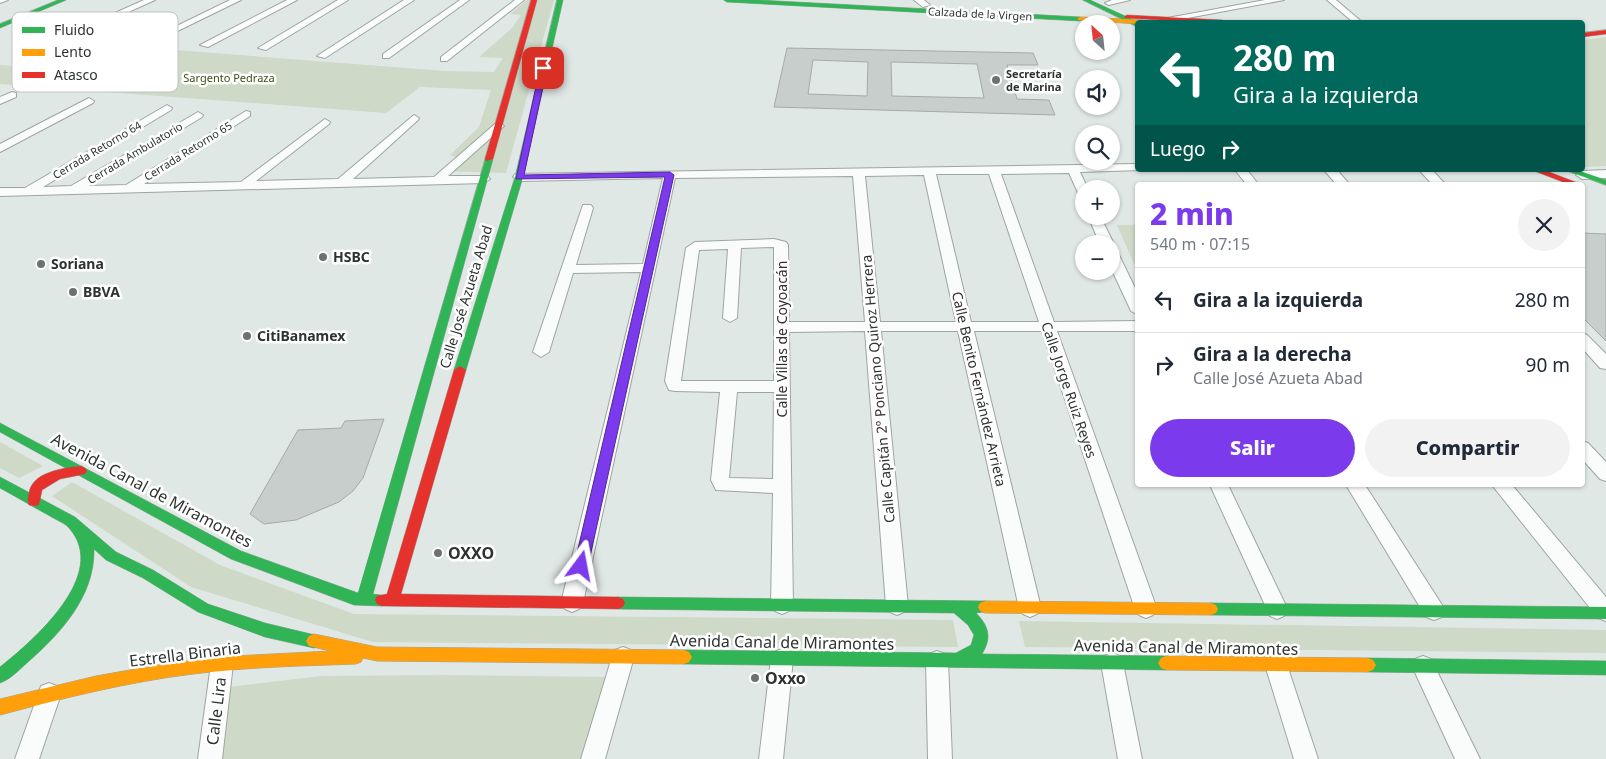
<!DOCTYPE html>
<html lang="es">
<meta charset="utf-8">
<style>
:root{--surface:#fff;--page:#f2f2f3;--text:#1f2937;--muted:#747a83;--line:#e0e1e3;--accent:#7c3aed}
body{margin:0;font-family:"Noto Sans",sans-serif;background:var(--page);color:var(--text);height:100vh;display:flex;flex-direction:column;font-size:19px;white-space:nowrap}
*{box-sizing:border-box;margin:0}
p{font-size:16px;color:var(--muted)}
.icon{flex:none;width:28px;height:28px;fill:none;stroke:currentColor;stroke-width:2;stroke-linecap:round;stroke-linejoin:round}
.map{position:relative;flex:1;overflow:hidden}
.drawer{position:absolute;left:1135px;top:182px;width:450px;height:305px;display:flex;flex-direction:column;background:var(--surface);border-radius:5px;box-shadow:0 1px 4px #0004}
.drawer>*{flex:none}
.banner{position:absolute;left:1135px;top:20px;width:450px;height:152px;border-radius:5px;box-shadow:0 1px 4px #0004;background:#00695c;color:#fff;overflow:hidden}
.needle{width:32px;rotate:333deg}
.controls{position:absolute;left:1075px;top:15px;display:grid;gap:10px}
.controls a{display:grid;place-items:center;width:45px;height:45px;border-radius:50%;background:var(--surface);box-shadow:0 1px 4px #0004;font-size:25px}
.pin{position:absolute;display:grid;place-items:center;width:42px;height:42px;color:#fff;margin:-21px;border-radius:10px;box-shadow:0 2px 8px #0006}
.me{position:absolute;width:55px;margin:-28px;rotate:13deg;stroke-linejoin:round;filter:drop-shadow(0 0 4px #0008)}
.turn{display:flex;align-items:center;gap:18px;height:105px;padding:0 15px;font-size:22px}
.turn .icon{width:65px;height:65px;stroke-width:2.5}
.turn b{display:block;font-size:35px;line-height:42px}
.then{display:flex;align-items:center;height:48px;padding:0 15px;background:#0003;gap:10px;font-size:19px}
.round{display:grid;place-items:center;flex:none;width:52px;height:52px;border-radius:26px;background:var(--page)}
.head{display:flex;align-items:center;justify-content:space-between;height:85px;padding:0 15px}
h1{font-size:30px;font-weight:800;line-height:38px;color:var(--accent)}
.primary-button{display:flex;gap:10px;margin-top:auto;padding:10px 15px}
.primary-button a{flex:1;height:58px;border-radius:30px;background:var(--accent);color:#fff;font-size:20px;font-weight:800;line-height:58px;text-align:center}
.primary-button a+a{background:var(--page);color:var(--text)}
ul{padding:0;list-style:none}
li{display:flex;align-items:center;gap:15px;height:65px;padding:0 15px;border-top:1px solid var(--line)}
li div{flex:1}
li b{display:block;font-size:19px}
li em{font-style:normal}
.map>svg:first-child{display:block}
</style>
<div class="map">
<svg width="1606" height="759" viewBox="0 0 1606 759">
<rect width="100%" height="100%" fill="#e0e8e5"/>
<g fill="#ced9c7">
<path d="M527,0H554L506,173L440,171L456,157L450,155L479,127L491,90L420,87L386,113L0,84V65L48,68L98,44L445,71L494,72L503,58L479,57L512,28L521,15L510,14Z"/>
<path d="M1606,37V166L1585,167L1582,166L1583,40Z"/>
<path d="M1117,225H1137V264H1134Z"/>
<path d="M0,442L43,466L19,478L0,468Z"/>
<path d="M72,482L220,565L354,614L953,620L958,647L373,642L191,587L52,496Z"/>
<path d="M1019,621L1606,630V653L1025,647Z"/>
<path d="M445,675L610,677L585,759H215L221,688L321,676Z"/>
</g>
<g fill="#c8cecb" stroke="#a5aaa7" fill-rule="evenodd">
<path d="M787,48L1033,53L1038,65H1007L1017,99L1049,100L1055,115L774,107ZM813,60L868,62L867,96L808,94ZM891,62L977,64L984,98L892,96Z"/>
<path d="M1582,233L1606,234V341L1582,317Z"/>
<path d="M384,419L363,478L353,491L339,502L296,520L264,524L250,514L298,430L341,428L345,421Z"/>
</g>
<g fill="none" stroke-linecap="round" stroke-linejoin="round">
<g stroke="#9ea4a2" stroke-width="2">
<g id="street">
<path d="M0,0H8L0,3Z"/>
<path d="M144,0H155L24,59L16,57Z"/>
<path d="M230,0H241L155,42L148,40Z"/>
<path d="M287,0H297L208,47L200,45Z"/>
<path d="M338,0H348L266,50L258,48Z"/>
<path d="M404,0H414L325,58L317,56Z"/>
<path d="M460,0H469L389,58H383V54Z"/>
<path d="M515,0H524L447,61H441V57Z"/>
<path d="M914,0H924L930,5L923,7Z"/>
<path d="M1112,0H1130L1109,5L1105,3Z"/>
<path d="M1265,0H1284L1166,22L1162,19Z"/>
<path d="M1327,0H1336L1362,22H1353Z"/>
<path d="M12,92L16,93V97L0,104V97Z"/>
<path d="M89,98L94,101L93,103L0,152V144Z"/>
<path d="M167,105L172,108L171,110L43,187L71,186L198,112L203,115L202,117L89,186L126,185L246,111L250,112V116L144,184L241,182L325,119L330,122L329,124L256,181L338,179L414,115L419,118L418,120L353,179L434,177L495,124L499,123L504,126L448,176H488L490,179L484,183L0,196V188H25Z"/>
<path d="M1138,164V170H1142L1080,172L1088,189H1084V197L1078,193L1069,173L1001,174L1054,322L1138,321V331H1057L1157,609L1153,615L1146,618L1139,615L1135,609L1042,331H974L1041,608L1037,614L1030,617L1023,614L1019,608L958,331H881L908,606L904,612L897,615L890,612L886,606L865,331L789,332L793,605L789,611L782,614L775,611L771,605L773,493L716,490L711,480L720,392L675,391L669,390L665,381L686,248L695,242L774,239L786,242L788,245L789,322H865L853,176L675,178L583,603L579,609L572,612L565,609L561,603L641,272L573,273L549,352L541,357L533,352L583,205H591L593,208L576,265L643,264L663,178L519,181L513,177L515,174ZM936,174H989L1039,322H971ZM924,175L956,322H880L865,176ZM774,247V381H681L699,250L728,249L723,318L730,322L737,318L741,248ZM737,392H774L773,479L729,478Z"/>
<path d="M1235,170H1247L1259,185H1247Z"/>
<path d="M1324,170H1337L1350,185H1337Z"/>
<path d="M1419,170H1432L1446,185H1433Z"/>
<path d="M1606,170V178L1582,179L1576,175L1582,171Z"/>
<path d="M1088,216H1100L1114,244L1112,247L1111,244H1100Z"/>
<path d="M1111,249L1118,253L1138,294V315L1131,311L1111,268Z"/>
<path d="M1582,333L1587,335L1606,354V369L1600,368L1582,348Z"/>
<path d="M1582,441L1588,443L1606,462V481L1600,479L1582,459Z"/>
<path d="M1210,485H1228L1288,610L1284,616L1277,619L1270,616Z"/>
<path d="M1346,485H1365L1442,605L1445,611L1442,617L1434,620L1426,617Z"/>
<path d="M1492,485H1512L1606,597V621L1598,618Z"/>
<path d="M623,647L631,650L634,657L605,759H581L612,657L615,650Z"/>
<path d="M782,649L790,652L793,659L783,759H759L771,659L774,652Z"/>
<path d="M937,651L945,654L948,661L952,759H928L926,661L929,654Z"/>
<path d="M1112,653L1120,656L1123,663L1142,759H1118L1101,663L1104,656Z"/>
<path d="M222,654L230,657L233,664L222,759H198L211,664L214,657Z"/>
<path d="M1276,655L1284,658L1287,665L1318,759H1294L1265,665L1268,658Z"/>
<path d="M1423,656L1431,659L1480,759H1455L1412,666L1415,659Z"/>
<path d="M49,683L57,686L61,694L39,759H15L41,686Z"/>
</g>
</g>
<g stroke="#9ea4a2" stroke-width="1">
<g id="fast">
<path d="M58,0H66L0,28V24Z"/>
<path d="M557,0H563L523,177L466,370L460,374L454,370L515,177Z"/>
<path d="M724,0H758L1080,17L1083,19L1080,21L727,2Z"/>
<path d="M1083,0H1090L1138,22V27Z"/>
<path d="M486,157L493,159L373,594L387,596L389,600L387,604L382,606L354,605L231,559L0,432V423L241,551L358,593Z"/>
<path d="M1565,170H1577L1606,180V185Z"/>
<path d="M0,477L75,517L116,552L153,570L208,604L265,623L319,636L322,641L319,646L314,648L265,637L198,612L143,578L106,560L94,549C95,596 61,633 28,662C19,670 11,679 0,683V667C34,640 110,574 69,528C65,523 56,520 50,516C33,507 17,497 0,488Z"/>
<path d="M618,597L985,601L990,603L992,607L990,611L976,613C989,626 992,638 982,654L1166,656L1171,658L1174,663L1171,668L1166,670L684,664L679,662L676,657L679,652L684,650L956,653L971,645L974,635L968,625L954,613L618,609L613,607L611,603L613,599Z"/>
<path d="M1211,603L1606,607V619L1211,615L1206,613L1204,609L1206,605Z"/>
<path d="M1368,658L1606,661V675L1368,672L1363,670L1360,665L1363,660Z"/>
</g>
</g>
<g stroke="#9ea4a2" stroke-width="1">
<g id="slow">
<path d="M1080,17L1143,20L1146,22L1138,24L1078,20V18Z"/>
<path d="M985,601L1211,603L1216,605L1218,609L1216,613L1211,615L985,613L980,611L978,607L980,603Z"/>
<path d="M314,634L377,647L684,650L689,652L692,657L689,662L684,664L377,661L363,658L361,662L356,664C302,666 247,667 193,674C128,682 64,698 0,715V699L96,676L169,663L234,656L330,651L309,646L306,641L309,636Z"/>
<path d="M1166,656L1368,658L1373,660L1376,665L1373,670L1368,672L1166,670L1161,668L1158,663L1161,658Z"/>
</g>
</g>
<g stroke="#9ea4a2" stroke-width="1">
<g id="jam">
<path d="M531,0H537L493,159L486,161L485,159Z"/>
<path d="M1127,15L1222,20L1225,22H1198L1125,18L1124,17Z"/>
<path d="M1606,30V34L1582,37V33Z"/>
<path d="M1532,170H1544L1583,185H1571Z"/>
<path d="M460,366L466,370L401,594L618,597L623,599L625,603L623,607L618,609L382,606L377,604L375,600L377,596L387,594L454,370Z"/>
<path d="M81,466L85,468L87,471L85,474L60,479L42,490L39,505L34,506L29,505C27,500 28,498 29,493C32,472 63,468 81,466Z"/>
</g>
</g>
<use href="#street" fill="#fafcfb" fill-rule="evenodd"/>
<use href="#fast" fill="#30b455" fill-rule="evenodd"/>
<use href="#slow" fill="#ff9f0a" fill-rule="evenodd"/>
<use href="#jam" fill="#e5322d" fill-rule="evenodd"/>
</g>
<path fill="#7c3aed" stroke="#51269a" d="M543,66L547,68L524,175L670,172L674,175L588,566L586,570H576L574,566L665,177L516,179L540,68Z"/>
<g fill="#6c7271" stroke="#fff" stroke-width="2">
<circle cx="996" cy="80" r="5"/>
<circle cx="323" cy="257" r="5"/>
<circle cx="41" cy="264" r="5"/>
<circle cx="73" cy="292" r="5"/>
<circle cx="247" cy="336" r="5"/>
<circle cx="438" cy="553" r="5"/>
<circle cx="755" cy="678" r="5"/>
</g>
<g text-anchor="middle" stroke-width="5" stroke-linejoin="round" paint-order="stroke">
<g font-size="11" fill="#2e3332" stroke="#fff">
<text transform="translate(980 14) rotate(3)" y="4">Calzada de la Virgen</text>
<text transform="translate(97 150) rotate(-31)" y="4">Cerrada Retorno 64</text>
<text transform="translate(188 151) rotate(-32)" y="4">Cerrada Retorno 65</text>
<text transform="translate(135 153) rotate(-31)" y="4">Cerrada Ambulatorio</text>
</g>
<g font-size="11" font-weight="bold" fill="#2e3332" stroke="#fff" text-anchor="start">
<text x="1006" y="78">Secretaría<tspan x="1006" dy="13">de Marina</tspan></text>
</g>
<g font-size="11" fill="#3b4d1a" stroke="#fff">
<text x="229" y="82">Sargento Pedraza</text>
</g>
<g font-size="14" font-weight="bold" fill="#2e3332" stroke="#fff" text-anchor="start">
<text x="333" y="262">HSBC</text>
<text x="51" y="269">Soriana</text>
<text x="83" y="297">BBVA</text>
<text x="257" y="341">CitiBanamex</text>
</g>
<g font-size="14" fill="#2e3332" stroke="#fff">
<text transform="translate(466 297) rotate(-73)" y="5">Calle José Azueta Abad</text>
<text transform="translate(782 339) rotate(-90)" y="5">Calle Villas de Coyoacán</text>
<text transform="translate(878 389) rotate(-95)" y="5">Calle Capitán 2º Ponciano Quiroz Herrera</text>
<text transform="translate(979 389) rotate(77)" y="5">Calle Benito Fernández Arrieta</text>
<text transform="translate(1069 390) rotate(71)" y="5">Calle Jorge Ruiz Reyes</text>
</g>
<g font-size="16" fill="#2e3332" stroke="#fff">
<text transform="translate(152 490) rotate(28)" y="6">Avenida Canal de Miramontes</text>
<text transform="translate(782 642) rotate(1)" y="6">Avenida Canal de Miramontes</text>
<text transform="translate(1186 647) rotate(1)" y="6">Avenida Canal de Miramontes</text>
<text transform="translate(185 654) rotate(-7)" y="6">Estrella Binaria</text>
<text transform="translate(216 711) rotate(-83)" y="6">Calle Lira</text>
</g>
<g font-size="16" font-weight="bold" fill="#2e3332" stroke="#fff" text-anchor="start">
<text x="448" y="559">OXXO</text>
<text x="765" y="684">Oxxo</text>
</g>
</g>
<rect x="12" y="12" width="166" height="80" rx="8" fill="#fff" stroke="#c0c2c2" stroke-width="1"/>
<rect x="22" y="27" width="23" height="6" fill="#30b455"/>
<rect x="22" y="49" width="23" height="7" fill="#ff9f0a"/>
<rect x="22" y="72" width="23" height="6" fill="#e5322d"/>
<g font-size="14" fill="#2e3332">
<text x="54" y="35">Fluido</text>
<text x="54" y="57">Lento</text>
<text x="54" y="80">Atasco</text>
</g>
</svg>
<div class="controls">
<a><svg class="needle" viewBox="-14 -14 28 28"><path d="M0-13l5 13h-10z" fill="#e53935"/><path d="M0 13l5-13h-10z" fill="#747a83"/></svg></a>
<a><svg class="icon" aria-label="sound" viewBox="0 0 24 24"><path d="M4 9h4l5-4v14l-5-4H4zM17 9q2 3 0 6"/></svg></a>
<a><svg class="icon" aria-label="search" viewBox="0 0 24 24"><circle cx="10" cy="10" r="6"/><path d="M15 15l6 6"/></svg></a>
<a>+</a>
<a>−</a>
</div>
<div class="pin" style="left:543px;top:68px;background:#d93025"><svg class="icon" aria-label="arrive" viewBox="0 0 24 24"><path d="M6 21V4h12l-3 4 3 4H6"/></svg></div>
<svg class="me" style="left:581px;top:566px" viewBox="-20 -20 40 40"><path d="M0-17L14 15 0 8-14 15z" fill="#7c3aed" stroke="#fff" stroke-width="4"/></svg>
<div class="banner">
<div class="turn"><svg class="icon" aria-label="left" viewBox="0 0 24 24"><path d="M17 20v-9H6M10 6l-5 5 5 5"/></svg><div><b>280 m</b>Gira a la izquierda</div></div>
<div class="then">Luego<svg class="icon" aria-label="right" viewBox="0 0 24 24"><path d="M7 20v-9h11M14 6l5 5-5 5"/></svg></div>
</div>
<section class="drawer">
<div class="head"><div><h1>2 min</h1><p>540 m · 07:15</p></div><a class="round"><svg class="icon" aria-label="close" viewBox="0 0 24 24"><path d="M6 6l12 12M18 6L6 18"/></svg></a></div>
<ul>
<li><svg class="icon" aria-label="left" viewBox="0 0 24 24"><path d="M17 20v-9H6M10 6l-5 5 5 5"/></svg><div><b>Gira a la izquierda</b></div><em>280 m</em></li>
<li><svg class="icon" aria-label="right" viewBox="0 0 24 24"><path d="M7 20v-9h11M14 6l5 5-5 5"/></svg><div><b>Gira a la derecha</b><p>Calle José Azueta Abad</p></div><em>90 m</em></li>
</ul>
<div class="primary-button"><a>Salir</a><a>Compartir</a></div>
</section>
</div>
